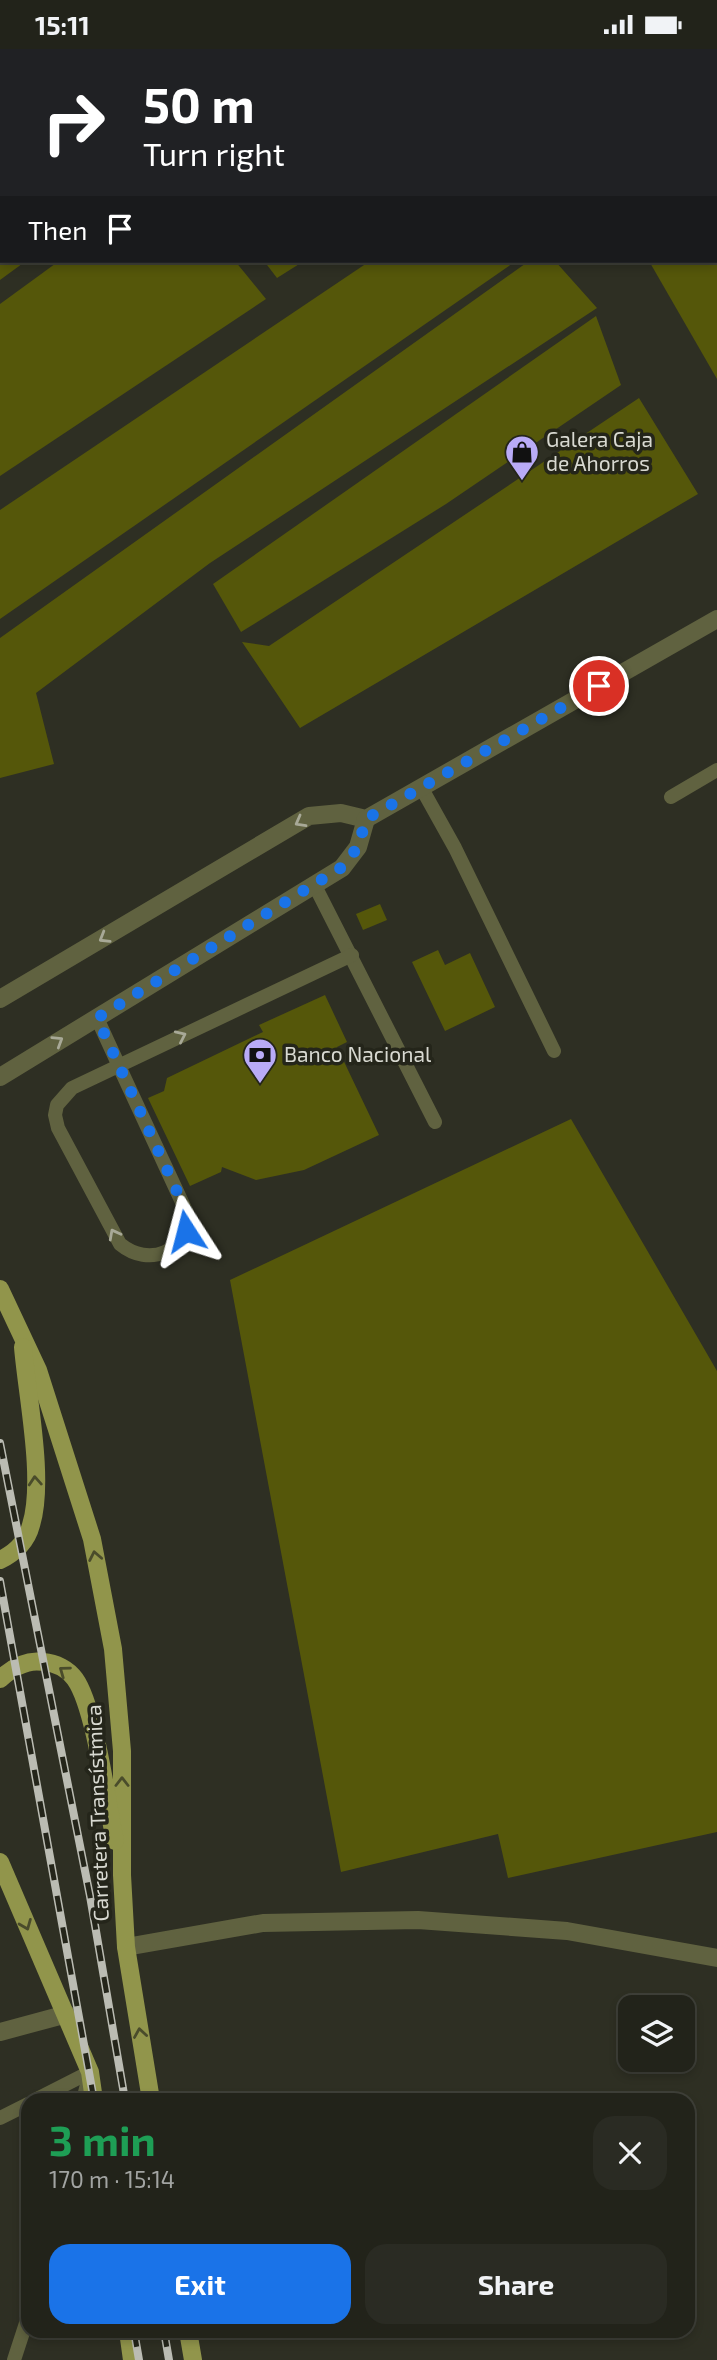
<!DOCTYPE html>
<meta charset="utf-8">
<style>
:root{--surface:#22231a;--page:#2a2b23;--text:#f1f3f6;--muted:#a2a4a2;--line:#3f4039;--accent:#1a73e8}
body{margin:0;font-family:"Exo 2",sans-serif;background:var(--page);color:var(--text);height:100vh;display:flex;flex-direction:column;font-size:26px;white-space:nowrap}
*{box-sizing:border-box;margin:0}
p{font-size:23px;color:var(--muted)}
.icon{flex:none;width:38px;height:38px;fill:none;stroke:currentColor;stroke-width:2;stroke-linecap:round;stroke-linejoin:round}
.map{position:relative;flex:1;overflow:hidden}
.details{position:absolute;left:21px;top:2044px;width:674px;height:245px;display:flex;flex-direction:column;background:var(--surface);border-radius:21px;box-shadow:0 4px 10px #0003,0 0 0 2px var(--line)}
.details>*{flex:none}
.banner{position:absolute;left:0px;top:0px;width:718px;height:214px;box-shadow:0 4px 10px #0003,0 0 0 2px var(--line);background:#202124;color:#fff;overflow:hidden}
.tools{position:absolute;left:618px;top:1946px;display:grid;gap:14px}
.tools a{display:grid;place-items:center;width:77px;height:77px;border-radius:14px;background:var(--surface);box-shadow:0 4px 10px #0003,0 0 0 2px var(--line);font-size:35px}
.pin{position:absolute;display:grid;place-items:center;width:60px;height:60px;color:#fff;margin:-30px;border:4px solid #fff;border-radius:50%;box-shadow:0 2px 7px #0007}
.me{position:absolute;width:77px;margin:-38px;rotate:351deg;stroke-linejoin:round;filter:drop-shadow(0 0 5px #0008)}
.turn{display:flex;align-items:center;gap:24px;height:147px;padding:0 28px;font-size:32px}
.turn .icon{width:91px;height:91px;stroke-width:2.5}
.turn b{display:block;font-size:49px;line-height:60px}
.then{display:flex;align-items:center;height:66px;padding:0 28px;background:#0003;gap:14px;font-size:26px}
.round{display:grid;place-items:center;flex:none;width:74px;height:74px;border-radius:21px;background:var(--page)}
.head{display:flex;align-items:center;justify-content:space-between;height:119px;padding:0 28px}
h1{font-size:42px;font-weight:700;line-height:52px;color:#1e9e55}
.cta{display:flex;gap:14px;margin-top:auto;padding:14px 28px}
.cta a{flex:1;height:80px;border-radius:21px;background:var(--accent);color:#fff;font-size:28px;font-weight:700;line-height:80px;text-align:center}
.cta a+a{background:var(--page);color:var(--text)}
.status{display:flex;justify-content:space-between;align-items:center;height:49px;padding:0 35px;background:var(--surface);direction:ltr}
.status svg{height:19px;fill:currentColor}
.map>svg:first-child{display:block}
</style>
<div class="status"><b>15:11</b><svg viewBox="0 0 49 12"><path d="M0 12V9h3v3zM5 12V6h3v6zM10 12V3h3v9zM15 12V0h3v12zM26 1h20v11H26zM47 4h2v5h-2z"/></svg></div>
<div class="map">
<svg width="717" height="2311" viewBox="0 0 717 2311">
<rect width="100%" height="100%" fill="#2e2f23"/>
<g fill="#55570a">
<path d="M0,212H26L0,231Z"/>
<path d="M59,212H235L266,250L0,427V255Z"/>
<path d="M264,212H304L277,229Z"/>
<path d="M370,212H516L0,570V461Z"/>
<path d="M529,212H555L597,259L210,514L36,644L54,715L0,729V589Z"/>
<path d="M649,212H717V330Z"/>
<path d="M596,267L621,336L446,455L241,583L213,535Z"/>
<path d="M639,349L698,445L300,679L242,593L269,597Z"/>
<path d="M380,855L387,871L363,881L356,865Z"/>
<path d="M438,901L445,916L470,904L495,958L445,982L412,913Z"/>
<path d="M325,946L347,993L337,998L379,1086L304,1121L256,1131L222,1118L221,1123L190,1137L148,1049L164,1042L167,1029L263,983L259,976Z"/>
<path d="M571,1070L717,1322V1783L508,1829L498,1785L341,1823L230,1231Z"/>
</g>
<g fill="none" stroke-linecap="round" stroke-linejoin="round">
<g stroke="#606240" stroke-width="14">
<path d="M421,738L455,799L554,1002"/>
<path d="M671,748L717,721"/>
<path d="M314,835L435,1073"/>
<path d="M97,969L119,1017L187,1164C188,1203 149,1219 120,1195L58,1079L55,1066L57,1056L72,1039L352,906"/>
<path d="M35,2051L90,2023"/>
<path d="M83,2051L89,2028"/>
<path d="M0,2069L28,2055"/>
<path d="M14,2311L28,2268"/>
</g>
<g stroke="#606240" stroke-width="18">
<path d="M0,950L309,767L341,764L366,770L717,570"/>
<path d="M0,1028L342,819L358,798L366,770"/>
<path d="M126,1898L263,1874L418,1871L567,1882L717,1909"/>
<path d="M0,1983L67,1965"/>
</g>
<g stroke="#91954b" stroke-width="18">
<path d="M0,1240L38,1321L92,1490L113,1600L122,1702V1826L126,1898L151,2051"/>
<path d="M0,1511C15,1504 27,1492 31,1476C45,1431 27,1347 23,1298"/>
<path d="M0,1630C12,1619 27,1610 43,1613C56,1614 68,1620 75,1630C95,1658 107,1754 115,1792"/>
<path d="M0,1813L90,2023L94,2051"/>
<path d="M128,2282L132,2311"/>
<path d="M188,2282L193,2311"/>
</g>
<g stroke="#bbbcb3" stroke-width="8">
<g id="rail">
<path d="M0,1394L90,1847L125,2051"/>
<path d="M0,1532L94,2051"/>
<path d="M134,2282L139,2311"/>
<path d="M164,2282L169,2311"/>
</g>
</g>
<use href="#rail" stroke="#24251a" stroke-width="5" stroke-dasharray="16" stroke-linecap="butt"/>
</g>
<defs><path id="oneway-chevron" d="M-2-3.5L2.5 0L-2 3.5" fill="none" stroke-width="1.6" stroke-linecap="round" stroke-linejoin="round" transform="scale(1.75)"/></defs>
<g stroke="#a8a997">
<use href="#oneway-chevron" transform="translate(300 773) rotate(151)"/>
<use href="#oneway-chevron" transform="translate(104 889) rotate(149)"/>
<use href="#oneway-chevron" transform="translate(181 987) rotate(-25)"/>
<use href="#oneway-chevron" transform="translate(58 992) rotate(-32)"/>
<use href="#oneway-chevron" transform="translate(114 1185) rotate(-118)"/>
</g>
<g stroke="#4a4c2b">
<use href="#oneway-chevron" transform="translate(35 1432) rotate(-94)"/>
<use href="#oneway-chevron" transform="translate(95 1507) rotate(-101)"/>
<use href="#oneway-chevron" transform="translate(64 1622) rotate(-144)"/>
<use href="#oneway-chevron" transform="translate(122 1733) rotate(-90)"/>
<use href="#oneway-chevron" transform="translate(26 1876) rotate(68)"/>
<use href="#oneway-chevron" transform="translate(140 1984) rotate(-99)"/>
</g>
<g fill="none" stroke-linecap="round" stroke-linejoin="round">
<path stroke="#1a73e8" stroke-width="12" stroke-dasharray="0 21.6" d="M186,1182L187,1164L97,969L342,818L358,798L366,770L599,637"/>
</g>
<defs>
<g id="shop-pin" transform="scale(1.75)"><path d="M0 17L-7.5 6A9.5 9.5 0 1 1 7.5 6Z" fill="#b9abf7" stroke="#24251a"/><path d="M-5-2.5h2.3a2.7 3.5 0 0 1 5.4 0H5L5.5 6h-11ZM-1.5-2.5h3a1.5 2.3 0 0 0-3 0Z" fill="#111"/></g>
<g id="bank-pin" transform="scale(1.75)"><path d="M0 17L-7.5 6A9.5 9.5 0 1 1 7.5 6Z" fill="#b9abf7" stroke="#24251a"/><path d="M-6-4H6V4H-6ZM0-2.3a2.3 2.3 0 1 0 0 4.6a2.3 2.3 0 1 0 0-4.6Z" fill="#111"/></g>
</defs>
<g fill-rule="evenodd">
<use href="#shop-pin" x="522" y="403"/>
<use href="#bank-pin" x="260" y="1006"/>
</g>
<g text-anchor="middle" stroke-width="7" stroke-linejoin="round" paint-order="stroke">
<g font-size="21" fill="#d8d9d1" stroke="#24251a" text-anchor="start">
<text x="546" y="398">Galera Caja<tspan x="546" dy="24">de Ahorros</tspan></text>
<text x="284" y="1013">Banco Nacional</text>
</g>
<g font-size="21" fill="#d8d9d1" stroke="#24251a">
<text transform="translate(98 1764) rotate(-92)" y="7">Carretera Transístmica</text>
</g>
</g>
</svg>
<div class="tools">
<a><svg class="icon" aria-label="layers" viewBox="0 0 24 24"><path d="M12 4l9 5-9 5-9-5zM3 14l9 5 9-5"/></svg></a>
</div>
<div class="pin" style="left:599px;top:637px;background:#d93025"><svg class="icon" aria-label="arrive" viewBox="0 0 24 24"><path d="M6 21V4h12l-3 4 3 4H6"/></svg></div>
<svg class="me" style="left:186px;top:1182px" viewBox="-20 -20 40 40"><path d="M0-17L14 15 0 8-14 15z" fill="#1a73e8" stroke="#fff" stroke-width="4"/></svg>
<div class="banner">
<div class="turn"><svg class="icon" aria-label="right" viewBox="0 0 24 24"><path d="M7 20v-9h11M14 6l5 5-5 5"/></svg><div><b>50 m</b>Turn right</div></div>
<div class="then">Then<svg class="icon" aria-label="arrive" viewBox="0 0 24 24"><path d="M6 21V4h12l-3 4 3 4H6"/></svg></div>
</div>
<section class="details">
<div class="head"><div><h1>3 min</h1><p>170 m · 15:14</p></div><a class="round"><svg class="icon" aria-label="close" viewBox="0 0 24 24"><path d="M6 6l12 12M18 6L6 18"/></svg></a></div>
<div class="cta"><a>Exit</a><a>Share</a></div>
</section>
</div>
